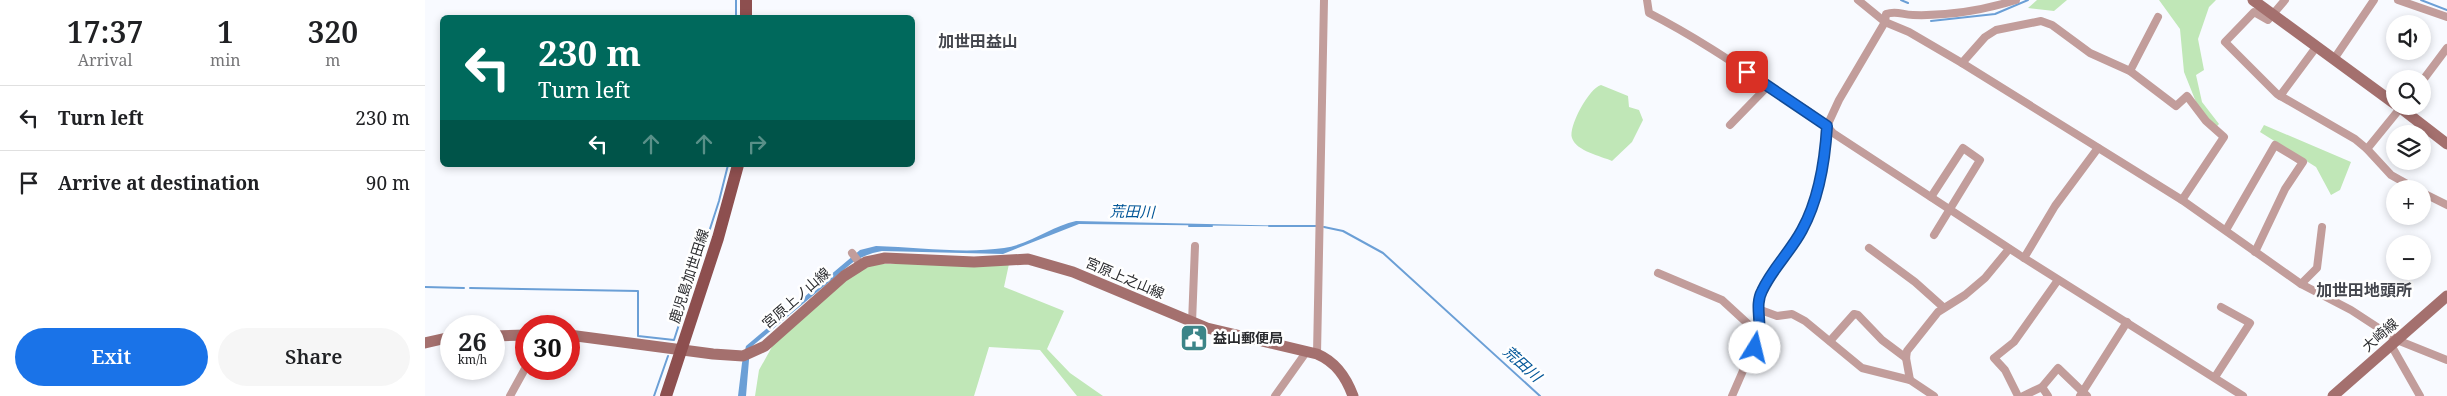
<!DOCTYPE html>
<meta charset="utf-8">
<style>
:root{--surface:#fff;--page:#f6f6f6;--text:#202124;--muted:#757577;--line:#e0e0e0;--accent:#1a73e8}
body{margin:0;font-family:"Noto Serif","Noto Sans JP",serif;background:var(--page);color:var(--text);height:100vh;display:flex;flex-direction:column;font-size:19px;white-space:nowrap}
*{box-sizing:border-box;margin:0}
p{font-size:16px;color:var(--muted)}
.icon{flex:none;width:28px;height:28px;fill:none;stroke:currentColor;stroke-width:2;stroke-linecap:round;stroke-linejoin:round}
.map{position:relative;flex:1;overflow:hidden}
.side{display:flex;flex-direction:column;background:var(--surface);width:425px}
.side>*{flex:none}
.guide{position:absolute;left:15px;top:15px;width:475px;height:152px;border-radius:8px;box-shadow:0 2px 8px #0003;background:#00695c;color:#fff;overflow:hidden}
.tools{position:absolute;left:1961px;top:15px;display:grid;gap:10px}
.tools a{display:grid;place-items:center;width:45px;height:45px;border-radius:50%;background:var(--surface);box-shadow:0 2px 8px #0003;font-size:25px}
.speed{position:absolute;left:15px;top:315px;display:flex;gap:10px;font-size:25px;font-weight:700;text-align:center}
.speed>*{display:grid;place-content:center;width:65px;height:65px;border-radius:50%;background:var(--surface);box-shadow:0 2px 8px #0003;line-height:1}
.speed small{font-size:12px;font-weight:400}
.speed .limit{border:8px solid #d22;background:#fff;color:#111}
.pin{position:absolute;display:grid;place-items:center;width:42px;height:42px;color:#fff;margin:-21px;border-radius:10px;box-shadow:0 2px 8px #0006}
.me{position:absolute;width:55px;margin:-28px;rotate:9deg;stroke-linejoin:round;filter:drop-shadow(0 0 4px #0008)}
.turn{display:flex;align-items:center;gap:18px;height:105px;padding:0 15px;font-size:22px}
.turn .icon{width:65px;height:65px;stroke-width:2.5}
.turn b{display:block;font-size:35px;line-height:42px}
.lanes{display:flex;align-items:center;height:48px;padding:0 15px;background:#0003;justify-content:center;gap:25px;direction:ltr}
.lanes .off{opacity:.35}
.eta{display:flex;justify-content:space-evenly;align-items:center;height:85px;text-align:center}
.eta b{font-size:30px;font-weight:600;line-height:35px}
.primary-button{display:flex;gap:10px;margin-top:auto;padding:10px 15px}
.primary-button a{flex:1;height:58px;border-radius:30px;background:var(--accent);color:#fff;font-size:20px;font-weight:600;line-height:58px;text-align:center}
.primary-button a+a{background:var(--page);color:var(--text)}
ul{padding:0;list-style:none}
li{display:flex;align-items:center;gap:15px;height:65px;padding:0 15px;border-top:1px solid var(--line)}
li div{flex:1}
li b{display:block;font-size:19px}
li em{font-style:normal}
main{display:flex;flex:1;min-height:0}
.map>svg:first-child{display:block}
</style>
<main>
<section class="side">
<div class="eta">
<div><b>17:37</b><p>Arrival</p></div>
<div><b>1</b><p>min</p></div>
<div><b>320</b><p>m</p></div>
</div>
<ul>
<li><svg class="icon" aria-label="left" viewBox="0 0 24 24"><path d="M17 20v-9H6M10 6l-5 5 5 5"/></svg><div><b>Turn left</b></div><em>230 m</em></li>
<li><svg class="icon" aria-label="arrive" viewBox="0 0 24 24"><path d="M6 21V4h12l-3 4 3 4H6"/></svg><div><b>Arrive at destination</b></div><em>90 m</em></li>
</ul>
<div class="primary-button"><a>Exit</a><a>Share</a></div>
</section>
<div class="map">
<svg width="2022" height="396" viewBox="0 0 2022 396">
<rect width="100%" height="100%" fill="#f8faff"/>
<g fill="#c0e7b7">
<path d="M1612,0H1642L1629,11L1603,8Z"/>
<path d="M1734,0H1791L1784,7L1773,39L1779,70L1771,75L1777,102L1794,124L1791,127L1773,107L1759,72L1755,29Z"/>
<path d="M1176,85L1203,96L1204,107L1214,110L1218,120L1207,142L1187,161C1176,156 1151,151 1147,138C1143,127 1164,88 1176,85Z"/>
<path d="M1839,125L1926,162L1915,190L1906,195L1891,167L1835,132Z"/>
<path d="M445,264H584L579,287L639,311L622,349L645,373L678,396H652L615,350L564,347L549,396H330L334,370L348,345L436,267Z"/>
</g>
<path fill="#6b9fd6" d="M651,221L907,227L654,224L578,254L457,251C446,253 437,256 427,263L325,348L321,396H313L317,363L321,346L435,250L451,246C492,247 538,254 579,248C606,244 627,226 651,221Z"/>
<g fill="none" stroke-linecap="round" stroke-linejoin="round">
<g stroke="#6b9fd6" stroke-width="2">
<path d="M1476,0L1483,3"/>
<path d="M1996,0L2022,10"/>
<path d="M311,18V0"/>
<path d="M1506,21L1570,14L1603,0"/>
<path d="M764,226H787"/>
<path d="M844,226H892"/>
<path d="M899,227L918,231L958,253L1115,396"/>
<path d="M0,287L39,288"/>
<path d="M45,288L213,291V336L249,340L294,201L303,165"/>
<path d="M229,396L243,356"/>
</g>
<g stroke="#c29d9b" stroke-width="8">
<path d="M1222,0L1224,13C1267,35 1306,61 1346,88C1366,101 1393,114 1408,133L1599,258L1818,396"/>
<path d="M1433,0L1460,22L1484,32L1537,63L1757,200L1876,284L1926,310L1972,340L2022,360"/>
<path d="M1860,0L1843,20L1829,12L1800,42L1852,94L1930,139L1942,149L1966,175L1991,189"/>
<path d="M1973,0L2022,17"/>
<path d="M1909,59L1949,0"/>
<path d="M1537,63L1560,37L1571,30L1616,21L1627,25L1665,53L1705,71L1751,106L1762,96L1781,121L1799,137L1757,200"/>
<path d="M1705,71L1733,17"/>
<path d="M1998,80L2022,48"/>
<path d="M1855,96L1892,46"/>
<path d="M1305,125L1343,86"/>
<path d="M1942,149L1977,106"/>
<path d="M1998,193L2022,205"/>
<path d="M1506,197L1538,148L1555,160L1509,235"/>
<path d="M1801,230L1850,145L1878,162L1860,189L1830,252"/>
<path d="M1444,248L1490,282L1518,307"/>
<path d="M427,253L436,265"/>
<path d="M1599,258L1630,206L1673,148"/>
<path d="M1233,273L1297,300L1334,334"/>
<path d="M1876,284L1892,268L1897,227"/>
<path d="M1333,309L1352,316L1367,314L1380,321L1437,368L1485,380"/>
<path d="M767,323L770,246"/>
<path d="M1405,341L1429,314L1433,315L1457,340L1481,358"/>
<path d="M1966,345L1995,396"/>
<path d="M892,354L899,0"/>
<path d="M1790,377L1825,323L1796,307"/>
<path d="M1617,387L1633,368L1662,396"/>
<path d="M85,396L101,367"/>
<path d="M850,396L882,351"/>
<path d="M1307,396L1334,334L1333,309L1336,292L1378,230L1386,210L1393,188L1399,158L1402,126L1414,100L1460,22L1461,14C1472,10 1477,15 1488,15C1521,16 1559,10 1591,0"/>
<path d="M1509,396L1485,380L1481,358L1482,351L1513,312L1540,295L1560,278L1584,249"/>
<path d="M1593,396L1580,370L1569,358L1589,342L1633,280"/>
<path d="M1598,396L1617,387L1623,396"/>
<path d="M1655,396L1702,322"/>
</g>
<g stroke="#a4706e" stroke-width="11">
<path d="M1828,0L1970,104"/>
<path d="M1973,106L2022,144"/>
<path d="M144,335L288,354L318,356L340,346L419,276L441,262L460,258L549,262L603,259L648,272L782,328L892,354C911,362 921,377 928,396"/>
<path d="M69,336L101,335"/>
<path d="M0,343L26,337"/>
<path d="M1908,396L2022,296"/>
</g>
<g stroke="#8d4f4f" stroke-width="12">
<path d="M321,18V0"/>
<path d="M241,396L293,238L313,165"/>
</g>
</g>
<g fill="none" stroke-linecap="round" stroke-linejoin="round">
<g stroke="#114b97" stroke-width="12">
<path id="route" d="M1322,72L1402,126C1400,161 1394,199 1377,230C1366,251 1347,269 1337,291C1330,304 1336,319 1334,333C1334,338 1331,343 1330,348"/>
</g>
<use href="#route" stroke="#1a73e8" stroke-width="9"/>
</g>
<defs>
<g id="civic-square" transform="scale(1.4375)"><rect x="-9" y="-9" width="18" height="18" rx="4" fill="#3c8588" stroke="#fff"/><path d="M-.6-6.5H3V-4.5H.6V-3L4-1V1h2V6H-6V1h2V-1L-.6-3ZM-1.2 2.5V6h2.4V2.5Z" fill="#fff"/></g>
</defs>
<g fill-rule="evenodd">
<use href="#civic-square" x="769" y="338"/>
</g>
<g text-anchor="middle" stroke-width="5" stroke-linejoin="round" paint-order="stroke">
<g font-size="14" fill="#2a2b2e" stroke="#fff">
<text transform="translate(264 276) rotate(-72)" y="5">鹿児島加世田線</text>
<text transform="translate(700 278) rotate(23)" y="5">宮原上之山線</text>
<text transform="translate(371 298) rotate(-41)" y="5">宮原上ノ山線</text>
<text transform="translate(1955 335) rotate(-41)" y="5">大崎線</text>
</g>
<g font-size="14" font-weight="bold" fill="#2a2b2e" stroke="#fff" text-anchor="start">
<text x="788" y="343">益山郵便局</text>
</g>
<g font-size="15" font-style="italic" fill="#005597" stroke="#fff">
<text transform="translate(707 212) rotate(1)" y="5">荒田川</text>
<text transform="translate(1097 364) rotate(42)" y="5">荒田川</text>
</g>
<g font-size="16" font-weight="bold" fill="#44464d" stroke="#fff">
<text x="553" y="47">加世田益山</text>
<text x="1939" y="296">加世田地頭所</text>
</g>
</g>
</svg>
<div class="tools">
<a><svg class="icon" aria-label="sound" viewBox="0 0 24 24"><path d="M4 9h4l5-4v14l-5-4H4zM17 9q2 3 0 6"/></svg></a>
<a><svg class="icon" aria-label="search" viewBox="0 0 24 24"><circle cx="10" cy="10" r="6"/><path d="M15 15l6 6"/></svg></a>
<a><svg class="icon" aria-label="layers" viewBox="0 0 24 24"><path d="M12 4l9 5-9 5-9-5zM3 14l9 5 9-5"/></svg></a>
<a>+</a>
<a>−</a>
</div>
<div class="speed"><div>26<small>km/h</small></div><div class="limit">30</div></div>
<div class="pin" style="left:1322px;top:72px;background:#d93025"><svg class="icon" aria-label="arrive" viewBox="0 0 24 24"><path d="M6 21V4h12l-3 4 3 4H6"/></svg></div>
<svg class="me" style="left:1330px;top:348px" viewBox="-20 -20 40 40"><circle r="19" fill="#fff"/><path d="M0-13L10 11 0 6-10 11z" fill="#1a73e8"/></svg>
<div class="guide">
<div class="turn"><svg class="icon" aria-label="left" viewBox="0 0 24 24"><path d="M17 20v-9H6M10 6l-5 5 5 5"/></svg><div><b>230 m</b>Turn left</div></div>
<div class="lanes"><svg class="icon" aria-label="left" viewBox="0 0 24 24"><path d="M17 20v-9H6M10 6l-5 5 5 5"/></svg><svg class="icon off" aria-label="ahead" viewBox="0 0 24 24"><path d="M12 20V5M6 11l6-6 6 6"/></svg><svg class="icon off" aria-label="ahead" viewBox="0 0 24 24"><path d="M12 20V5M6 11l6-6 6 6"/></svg><svg class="icon off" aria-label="right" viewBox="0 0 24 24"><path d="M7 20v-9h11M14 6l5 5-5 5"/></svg></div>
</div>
</div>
</main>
